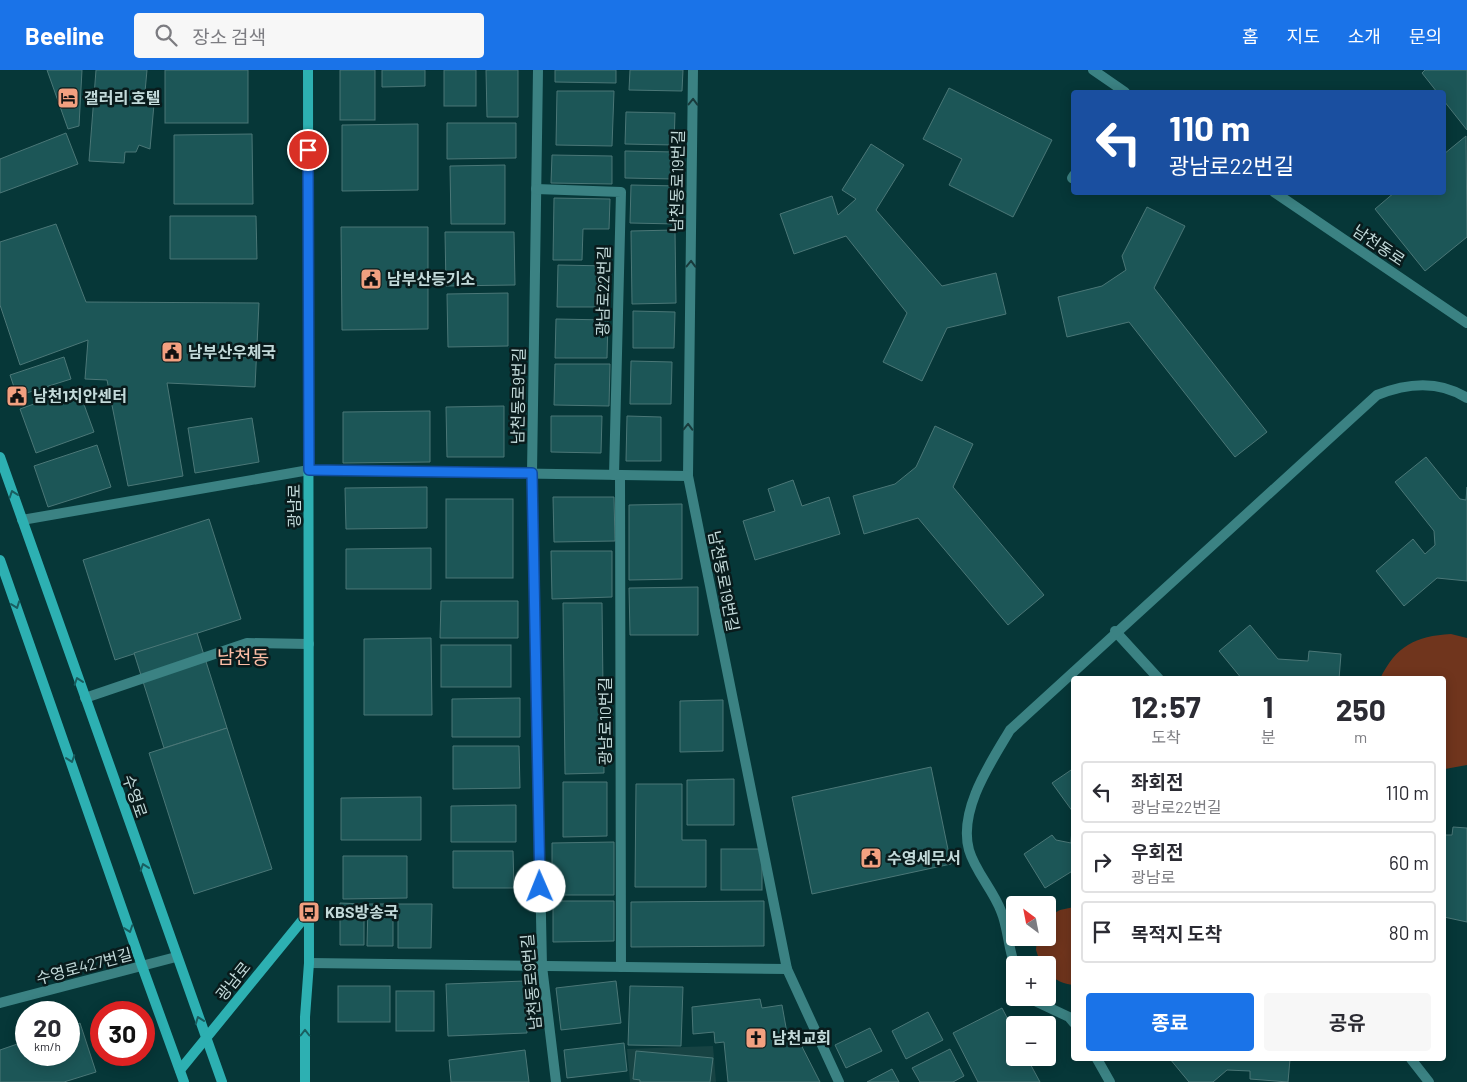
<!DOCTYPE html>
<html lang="ko">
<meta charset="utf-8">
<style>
:root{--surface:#fff;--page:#f7f7f7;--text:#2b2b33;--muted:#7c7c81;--line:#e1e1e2;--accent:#1a73e8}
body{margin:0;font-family:Barlow,"Noto Sans KR",sans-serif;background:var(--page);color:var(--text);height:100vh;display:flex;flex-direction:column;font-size:19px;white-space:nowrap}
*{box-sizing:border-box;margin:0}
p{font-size:16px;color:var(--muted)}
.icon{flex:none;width:28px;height:28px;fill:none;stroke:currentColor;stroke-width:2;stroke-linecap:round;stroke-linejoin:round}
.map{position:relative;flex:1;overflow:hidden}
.panel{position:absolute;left:1071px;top:606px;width:375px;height:385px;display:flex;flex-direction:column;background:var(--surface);border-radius:5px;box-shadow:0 2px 12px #0003}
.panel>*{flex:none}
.guide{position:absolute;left:1071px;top:20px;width:375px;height:105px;border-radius:5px;box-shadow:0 2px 12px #0003;background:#1a4fa0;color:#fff;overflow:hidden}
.needle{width:32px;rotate:328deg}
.controls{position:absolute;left:1006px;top:826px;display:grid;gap:10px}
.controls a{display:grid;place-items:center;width:50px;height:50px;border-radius:5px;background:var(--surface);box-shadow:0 2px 12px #0003;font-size:25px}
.speed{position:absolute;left:15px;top:931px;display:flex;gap:10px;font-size:25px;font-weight:700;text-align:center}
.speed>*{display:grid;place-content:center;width:65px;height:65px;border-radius:50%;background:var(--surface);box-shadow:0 2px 12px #0003;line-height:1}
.speed small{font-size:12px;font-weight:400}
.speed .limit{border:8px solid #d22;background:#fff;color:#111}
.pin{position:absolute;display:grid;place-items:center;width:42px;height:42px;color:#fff;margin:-21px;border:2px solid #fff;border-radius:50%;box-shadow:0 1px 5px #0007}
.me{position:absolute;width:55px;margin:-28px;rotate:359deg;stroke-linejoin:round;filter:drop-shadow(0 0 4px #0008)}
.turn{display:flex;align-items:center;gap:18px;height:105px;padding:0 15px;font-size:22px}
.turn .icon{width:65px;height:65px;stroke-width:2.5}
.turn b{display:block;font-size:35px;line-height:42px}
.eta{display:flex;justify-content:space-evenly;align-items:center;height:85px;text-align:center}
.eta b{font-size:30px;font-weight:700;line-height:35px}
.primary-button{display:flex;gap:10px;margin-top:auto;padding:10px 15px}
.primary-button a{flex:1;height:58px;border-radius:5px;background:var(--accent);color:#fff;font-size:20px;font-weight:700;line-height:58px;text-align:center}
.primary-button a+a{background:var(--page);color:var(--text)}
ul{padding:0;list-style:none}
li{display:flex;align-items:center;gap:15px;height:62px;margin:0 10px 8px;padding:0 5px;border:2px solid var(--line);border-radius:5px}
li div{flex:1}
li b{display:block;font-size:19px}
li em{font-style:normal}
header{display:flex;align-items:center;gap:30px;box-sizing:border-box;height:70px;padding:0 25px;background:var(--accent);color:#fff}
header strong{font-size:24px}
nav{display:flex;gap:28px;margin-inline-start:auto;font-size:18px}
.search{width:350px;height:45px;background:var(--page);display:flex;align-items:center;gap:12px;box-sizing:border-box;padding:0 18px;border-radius:5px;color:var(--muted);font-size:19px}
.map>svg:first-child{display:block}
</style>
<header>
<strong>Beeline</strong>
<div class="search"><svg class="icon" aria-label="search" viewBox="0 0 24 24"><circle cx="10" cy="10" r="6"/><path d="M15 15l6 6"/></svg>장소 검색</div>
<nav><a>홈</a><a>지도</a><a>소개</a><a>문의</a></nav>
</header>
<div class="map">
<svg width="1467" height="1012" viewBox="0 0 1467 1012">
<rect width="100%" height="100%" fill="#063738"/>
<path fill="#174343" d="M713,976L716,1012H630L627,979Z"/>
<g fill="#70351d">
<path d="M1451,564L1467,568V695L1445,699L1444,609H1380C1396,576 1415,566 1451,564Z"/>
<path d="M1074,837V915C1063,914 1056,910 1048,904V895H1041L1036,880L1037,868H1048L1049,846L1060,840Z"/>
</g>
<g fill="#1c5657" stroke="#4b7777">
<path d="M47,0H82L79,56L68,59Z"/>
<path d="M96,0H147L145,22L155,23L150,79L139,75L136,82H125L124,93L89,91Z"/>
<rect x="165" y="0" width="83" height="53"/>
<rect x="340" y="0" width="35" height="50"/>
<path d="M382,0H425V16L382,17Z"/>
<rect x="444" y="0" width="32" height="36"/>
<path d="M486,0H518V47H487Z"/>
<path d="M555,0H616V13L555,12Z"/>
<path d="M630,0H683L682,21L629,20Z"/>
<path d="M1425,0H1467V60L1444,31V22H1437L1422,3Z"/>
<path d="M949,18L1052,70L1013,147L949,115L962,89L923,69Z"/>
<path d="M557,21H614L612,76L556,75Z"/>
<path d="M626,42L675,43L674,75L625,74Z"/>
<path d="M447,53H516V88L447,89Z"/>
<path d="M418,54V120L342,121V55Z"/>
<path d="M66,63L78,94L0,123V89Z"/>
<path d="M252,64L253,134H174V65Z"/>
<path d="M1466,66L1467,167L1425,201L1375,139L1395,122H1444V84Z"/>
<path d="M871,74L904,95L876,140L942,216L996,203L1006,244L947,258L922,311L883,292L907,243L846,166L794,184L780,144L832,126L838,145L856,129L842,120Z"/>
<path d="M625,81L675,82L674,109L625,108Z"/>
<path d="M552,85L612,86V114L551,113Z"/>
<path d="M505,95V154H451L450,96Z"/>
<path d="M631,115L678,116L677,154L630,153Z"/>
<path d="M554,128L610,129L609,159H583L582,190H553Z"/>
<path d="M1147,137L1185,156L1154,218L1267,362L1235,387L1129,252L1067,267L1058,227L1102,216L1126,200L1122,186Z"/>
<path d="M170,146H256L257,189H170Z"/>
<path d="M56,154L86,232L259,233L255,317L167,313L183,406L128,416L107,310L85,309L88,270L20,295L0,235V172Z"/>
<path d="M341,157H428V259L342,260Z"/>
<path d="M675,160L676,233L632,234L631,161Z"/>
<path d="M445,162H514L515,215L446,216Z"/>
<path d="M558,195L609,196V237H557Z"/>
<path d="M508,223V276L448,277L447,224Z"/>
<path d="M633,241L675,242L674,278H633Z"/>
<path d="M556,249L608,250L607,288H555Z"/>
<path d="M64,287L71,309L17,326L10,305Z"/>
<path d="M631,291L672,292L671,334H630Z"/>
<path d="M555,294H610L609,336L554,335Z"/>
<path d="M78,318L94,362L36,383L20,339Z"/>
<path d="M504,336V387H447L446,337Z"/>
<path d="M430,341V392L343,393V342Z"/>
<path d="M551,346H602L601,383L551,382Z"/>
<path d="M627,346L661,347V391H626Z"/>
<path d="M252,348L259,392L195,403L188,358Z"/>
<path d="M935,356L973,374L953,417L1044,525L1008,555L918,448L864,464L853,426L895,414L916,397Z"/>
<path d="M97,375L111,417L48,437L34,396Z"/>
<path d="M1426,387L1460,429L1466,430L1467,417V511L1437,508L1404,536L1376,501L1413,469L1425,484L1435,475L1434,461L1395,412Z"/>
<path d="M793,410L802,436L829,427L840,464L755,490L743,451L775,441L768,419Z"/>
<path d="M427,417V458L346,459L345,418Z"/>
<path d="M553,427H614L615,471L554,472Z"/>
<rect x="446" y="429" width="67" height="79"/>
<path d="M682,434V509L629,510V435Z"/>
<path d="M209,449L241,549L115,590L83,490Z"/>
<path d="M431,478V519H346V479Z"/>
<path d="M551,481H612V527L552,529Z"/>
<path d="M698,517V565H630L629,518Z"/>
<path d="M441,531H518V568H440Z"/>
<path d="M563,533H602L604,703L565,704Z"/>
<path d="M1250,555L1278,589L1308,591L1309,581L1341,584L1339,609H1242L1219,581Z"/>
<path d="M197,563L227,658L164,678L134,583Z"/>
<path d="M431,568L432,645H364V569Z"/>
<rect x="441" y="575" width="70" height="42"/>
<path d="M520,628V667H452V629Z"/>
<path d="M723,630V681L680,682V631Z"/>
<path d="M227,658L272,799L194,824L149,683Z"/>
<path d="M453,676H519L520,718L453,719Z"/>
<path d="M931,697L951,794L812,824L792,727Z"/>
<path d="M1074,698V800L1045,818L1024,784L1052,765L1056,770L1071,773L1073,742L1052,713Z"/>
<path d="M734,709V755H687V710Z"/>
<path d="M563,712H607V766L563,767Z"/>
<path d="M636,714H682V770H706V817H635Z"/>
<path d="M421,727V770H341V728Z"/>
<path d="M516,735V772H451V736Z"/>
<path d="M1453,757L1467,758V852L1444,847V765H1452Z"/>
<path d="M614,772V825H552V773Z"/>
<rect x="721" y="779" width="41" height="41"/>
<path d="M453,781H513L514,818H453Z"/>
<path d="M343,786H407V828L343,829Z"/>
<path d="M553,831H614V871L553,872Z"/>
<path d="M764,831V876L631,877V832Z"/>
<path d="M340,833L364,834V875H340Z"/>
<path d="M368,834H393V876H367Z"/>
<path d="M398,834H432L431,878H398Z"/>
<path d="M525,911L527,963L448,966L446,914Z"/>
<path d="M616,911L621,953L561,960L556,918Z"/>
<rect x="338" y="916" width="52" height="36"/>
<path d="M630,916L683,917L681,976L628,975Z"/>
<rect x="396" y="921" width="38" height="40"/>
<path d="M760,929L762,938L782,935L787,963L794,961L820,1012H728L724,972L715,973L714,962L693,964L692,937Z"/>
<path d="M1002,938L1015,963V988H1027L1040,1012H978L953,963Z"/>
<path d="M928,942L943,970L906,989L892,961Z"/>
<path d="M80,953L96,1002L64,1012H0V980L26,971V985H69V957Z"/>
<path d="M870,958L882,981L846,998L835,975Z"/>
<path d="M624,973L627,1001L567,1008L564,980Z"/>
<path d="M950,979L964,1006L953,1012H920L912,998Z"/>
<path d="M525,980L529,1012H451L449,990Z"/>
<path d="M636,981L713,988L710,1012H640V1010L633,1009Z"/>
<path d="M1170,989H1290L1288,1012L1250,1009V1001L1227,1000L1213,1012H1189Z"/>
<path d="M892,999L899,1012H867Z"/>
</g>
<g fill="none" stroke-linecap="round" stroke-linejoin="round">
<g stroke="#3b8283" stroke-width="10">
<path d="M693,0L688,406L787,899L839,1012"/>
<path d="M1072,108L1074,105"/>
<path d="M1115,561L1159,609"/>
<path d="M85,628L247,573L309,574"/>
<path d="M1015,896C1008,878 1008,857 1001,841C993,820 975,801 969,780C958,740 991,692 1010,660L1377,325C1407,313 1439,310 1467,328"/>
<path d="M1033,928L1037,932L1069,947L1074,953"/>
<path d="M1097,989L1110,1012"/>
<path d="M1411,989L1429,1012"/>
</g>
<g stroke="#3b8283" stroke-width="10">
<path d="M538,0L532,403L542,896L556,1012"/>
<path d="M536,119L621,122L614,405"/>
<path d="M620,405L621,897"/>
<path d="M22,450L309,400L688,406"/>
<path d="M309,893L787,899"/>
<path d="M0,933L176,887"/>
</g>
<g stroke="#3b8283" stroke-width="10">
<path d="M1093,0L1125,22"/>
<path d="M1274,122L1467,253"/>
</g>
<g stroke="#2db0b2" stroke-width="10">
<path d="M0,387L222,1012"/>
<path d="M0,490L142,896L184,1012"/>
<path d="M180,1000L309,842"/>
<path d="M305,1012V947L309,893L308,0"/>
</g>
</g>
<defs><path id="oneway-chevron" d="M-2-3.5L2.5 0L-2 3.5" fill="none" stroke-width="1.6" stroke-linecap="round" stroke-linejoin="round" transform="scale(1.25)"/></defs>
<g stroke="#183a3b">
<use href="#oneway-chevron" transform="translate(693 32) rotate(-89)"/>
<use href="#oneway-chevron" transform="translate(691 194) rotate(-89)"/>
<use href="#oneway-chevron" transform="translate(688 357) rotate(-89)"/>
</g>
<g stroke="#195e60">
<use href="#oneway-chevron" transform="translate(13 424) rotate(-109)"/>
<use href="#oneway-chevron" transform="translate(16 535) rotate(70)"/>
<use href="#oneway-chevron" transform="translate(78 611) rotate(-109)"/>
<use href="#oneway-chevron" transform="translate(71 689) rotate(71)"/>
<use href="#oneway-chevron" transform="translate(144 797) rotate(-109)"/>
<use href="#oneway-chevron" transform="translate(129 859) rotate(71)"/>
<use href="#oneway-chevron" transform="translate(199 950) rotate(-110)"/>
<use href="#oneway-chevron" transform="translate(305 963) rotate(-90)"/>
</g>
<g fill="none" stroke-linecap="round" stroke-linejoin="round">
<g stroke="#114b97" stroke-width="12">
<path id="route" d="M308,80L309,400L532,403L540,817"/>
</g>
<use href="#route" stroke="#1a73e8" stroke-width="9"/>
</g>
<defs>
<g id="hotel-square" transform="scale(1.125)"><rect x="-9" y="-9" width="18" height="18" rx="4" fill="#f2a080" stroke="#091b1c"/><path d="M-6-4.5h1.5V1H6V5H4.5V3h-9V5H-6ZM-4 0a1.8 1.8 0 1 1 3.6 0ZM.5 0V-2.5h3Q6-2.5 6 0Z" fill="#111"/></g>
<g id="civic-square" transform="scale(1.125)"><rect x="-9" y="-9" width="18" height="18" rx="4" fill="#f2a080" stroke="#091b1c"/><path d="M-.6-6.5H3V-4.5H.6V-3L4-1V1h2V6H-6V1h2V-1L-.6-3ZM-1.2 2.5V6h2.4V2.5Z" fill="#111"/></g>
<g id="bus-square" transform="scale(1.125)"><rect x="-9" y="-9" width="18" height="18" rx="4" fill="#f2a080" stroke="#091b1c"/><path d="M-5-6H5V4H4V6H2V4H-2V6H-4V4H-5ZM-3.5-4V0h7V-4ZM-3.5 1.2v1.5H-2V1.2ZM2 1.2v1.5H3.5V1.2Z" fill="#111"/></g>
<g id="church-square" transform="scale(1.125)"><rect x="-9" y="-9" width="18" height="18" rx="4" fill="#f2a080" stroke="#091b1c"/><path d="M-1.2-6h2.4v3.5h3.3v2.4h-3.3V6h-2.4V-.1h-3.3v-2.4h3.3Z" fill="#111"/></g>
</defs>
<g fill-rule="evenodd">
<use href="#hotel-square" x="68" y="28"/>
<use href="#civic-square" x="371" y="209"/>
<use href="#civic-square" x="172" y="282"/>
<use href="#civic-square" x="17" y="326"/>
<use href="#civic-square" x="871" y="788"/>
<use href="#bus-square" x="309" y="842"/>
<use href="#church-square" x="756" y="968"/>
</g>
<g text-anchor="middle" stroke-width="5" stroke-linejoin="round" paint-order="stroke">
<g font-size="16" font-weight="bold" fill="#c3dada" stroke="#091b1c" text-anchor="start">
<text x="84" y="34">갤러리 호텔</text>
<text x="387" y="215">남부산등기소</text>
<text x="188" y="288">남부산우체국</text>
<text x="33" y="332">남천1치안센터</text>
<text x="887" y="794">수영세무서</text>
<text x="325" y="848">KBS방송국</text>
<text x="772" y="974">남천교회</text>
</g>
<g font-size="16" fill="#c3dada" stroke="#091b1c">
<text transform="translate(677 111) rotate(-89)" y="6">남천동로19번길</text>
<text transform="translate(1379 175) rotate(34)" y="6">남천동로</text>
<text transform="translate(603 221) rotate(-89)" y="6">광남로22번길</text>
<text transform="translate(518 326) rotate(-89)" y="6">남천동로9번길</text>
<text transform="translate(294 436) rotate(-90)" y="6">광남로</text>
<text transform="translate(724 511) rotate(79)" y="6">남천동로19번길</text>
<text transform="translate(605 651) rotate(-90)" y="6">광남로10번길</text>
<text transform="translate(135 726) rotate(71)" y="6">수영로</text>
<text transform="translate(84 896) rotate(-15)" y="6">수영로427번길</text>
<text transform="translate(233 911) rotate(-51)" y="6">광남로</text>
<text transform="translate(531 912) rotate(-95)" y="6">남천동로9번길</text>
</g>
<g font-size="19" fill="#fdbea6" stroke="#091b1c">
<text x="243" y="594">남천동</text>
</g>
</g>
</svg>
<div class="controls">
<a><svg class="needle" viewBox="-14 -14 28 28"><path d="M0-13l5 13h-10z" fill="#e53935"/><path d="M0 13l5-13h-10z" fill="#7c7c81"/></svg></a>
<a>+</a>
<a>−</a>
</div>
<div class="speed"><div>20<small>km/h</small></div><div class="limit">30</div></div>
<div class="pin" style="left:308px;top:80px;background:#d93025"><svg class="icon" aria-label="arrive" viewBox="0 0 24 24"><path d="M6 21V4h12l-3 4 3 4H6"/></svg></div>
<svg class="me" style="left:540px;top:817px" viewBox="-20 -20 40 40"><circle r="19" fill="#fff"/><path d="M0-13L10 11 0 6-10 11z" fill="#1a73e8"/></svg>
<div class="guide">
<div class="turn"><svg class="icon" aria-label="left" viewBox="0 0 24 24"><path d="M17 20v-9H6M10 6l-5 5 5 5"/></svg><div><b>110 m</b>광남로22번길</div></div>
</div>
<section class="panel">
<div class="eta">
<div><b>12:57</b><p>도착</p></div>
<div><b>1</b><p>분</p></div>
<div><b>250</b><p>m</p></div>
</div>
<ul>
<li><svg class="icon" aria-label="left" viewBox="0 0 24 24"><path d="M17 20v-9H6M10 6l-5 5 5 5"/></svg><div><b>좌회전</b><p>광남로22번길</p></div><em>110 m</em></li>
<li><svg class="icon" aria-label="right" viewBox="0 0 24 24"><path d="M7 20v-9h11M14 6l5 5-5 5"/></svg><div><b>우회전</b><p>광남로</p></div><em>60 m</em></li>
<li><svg class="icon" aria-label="arrive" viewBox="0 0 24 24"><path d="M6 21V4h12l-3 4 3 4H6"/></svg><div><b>목적지 도착</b></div><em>80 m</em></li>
</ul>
<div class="primary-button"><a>종료</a><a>공유</a></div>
</section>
</div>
